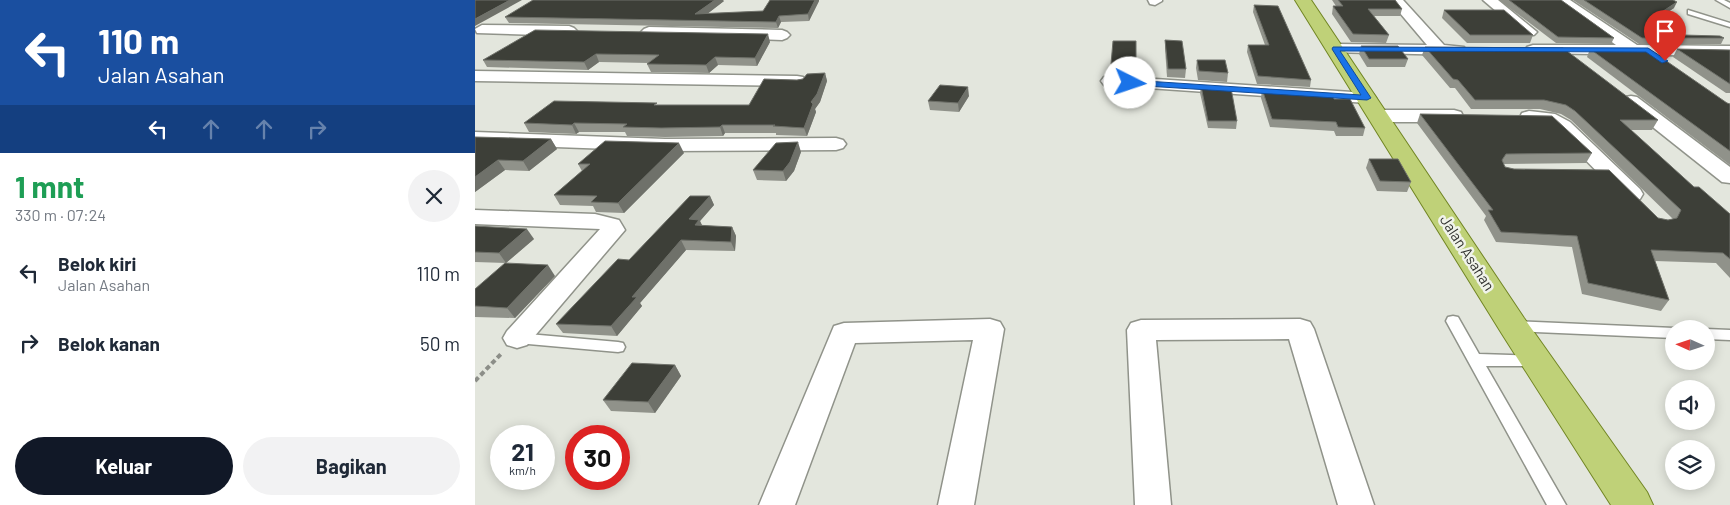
<!DOCTYPE html>
<html lang="id">
<meta charset="utf-8">
<style>
:root{--surface:#fff;--page:#f2f2f3;--text:#1f2937;--muted:#747a83;--accent:#111827}
body{margin:0;font-family:Barlow,sans-serif;background:var(--page);color:var(--text);height:100vh;display:flex;flex-direction:column;font-size:19px;white-space:nowrap}
*{box-sizing:border-box;margin:0}
p{font-size:16px;color:var(--muted)}
.icon{flex:none;width:28px;height:28px;fill:none;stroke:currentColor;stroke-width:2;stroke-linecap:round;stroke-linejoin:round}
.map{position:relative;flex:1;overflow:hidden}
.sheet{display:flex;flex-direction:column;background:var(--surface);width:475px}
.sheet>*{flex:none}
.banner{background:#1a4fa0;color:#fff;overflow:hidden}
.needle{width:32px;rotate:273deg}
.controls{position:absolute;left:1190px;top:320px;display:grid;gap:10px}
.controls a{display:grid;place-items:center;width:50px;height:50px;border-radius:50%;background:var(--surface);box-shadow:0 2px 12px #0003;font-size:25px}
.speed{position:absolute;left:15px;top:425px;display:flex;gap:10px;font-size:25px;font-weight:700;text-align:center}
.speed>*{display:grid;place-content:center;width:65px;height:65px;border-radius:50%;background:var(--surface);box-shadow:0 2px 12px #0003;line-height:1}
.speed small{font-size:12px;font-weight:400}
.speed .limit{border:8px solid #d22;background:#fff;color:#111}
.pin{position:absolute;display:grid;place-items:center;width:42px;height:42px;color:#fff;margin:-51px -21px;border-radius:50% 50% 50% 0;rotate:-45deg;box-shadow:0 0 5px #0007}
.pin .icon{rotate:45deg}
.me{position:absolute;width:55px;margin:-28px;rotate:94deg;stroke-linejoin:round;filter:drop-shadow(0 0 4px #0008)}
.turn{display:flex;align-items:center;gap:18px;height:105px;padding:0 15px;font-size:22px}
.turn .icon{width:65px;height:65px;stroke-width:2.5}
.turn b{display:block;font-size:35px;line-height:42px}
.lanes{display:flex;align-items:center;height:48px;padding:0 15px;background:#0003;justify-content:center;gap:25px;direction:ltr}
.lanes .off{opacity:.35}
.round{display:grid;place-items:center;flex:none;width:52px;height:52px;border-radius:26px;background:var(--page)}
.summary{display:flex;align-items:center;justify-content:space-between;height:85px;padding:0 15px}
h1{font-size:30px;font-weight:700;line-height:38px;color:#1e9e55}
.primary-button{display:flex;gap:10px;margin-top:auto;padding:10px 15px}
.primary-button a{flex:1;height:58px;border-radius:30px;background:var(--accent);color:#fff;font-size:20px;font-weight:700;line-height:58px;text-align:center}
.primary-button a+a{background:var(--page);color:var(--text)}
ul{padding:0;list-style:none}
li{display:flex;align-items:center;gap:15px;height:70px;padding:0 15px}
li div{flex:1}
li b{display:block;font-size:19px}
li em{font-style:normal}
main{display:flex;flex:1;min-height:0}
.map>svg:first-child{display:block}
</style>
<main>
<section class="sheet">
<div class="banner">
<div class="turn"><svg class="icon" aria-label="left" viewBox="0 0 24 24"><path d="M17 20v-9H6M10 6l-5 5 5 5"/></svg><div><b>110 m</b>Jalan Asahan</div></div>
<div class="lanes"><svg class="icon" aria-label="left" viewBox="0 0 24 24"><path d="M17 20v-9H6M10 6l-5 5 5 5"/></svg><svg class="icon off" aria-label="ahead" viewBox="0 0 24 24"><path d="M12 20V5M6 11l6-6 6 6"/></svg><svg class="icon off" aria-label="ahead" viewBox="0 0 24 24"><path d="M12 20V5M6 11l6-6 6 6"/></svg><svg class="icon off" aria-label="right" viewBox="0 0 24 24"><path d="M7 20v-9h11M14 6l5 5-5 5"/></svg></div>
</div>
<div class="summary"><div><h1>1 mnt</h1><p>330 m · 07:24</p></div><a class="round"><svg class="icon" aria-label="close" viewBox="0 0 24 24"><path d="M6 6l12 12M18 6L6 18"/></svg></a></div>
<ul>
<li><svg class="icon" aria-label="left" viewBox="0 0 24 24"><path d="M17 20v-9H6M10 6l-5 5 5 5"/></svg><div><b>Belok kiri</b><p>Jalan Asahan</p></div><em>110 m</em></li>
<li><svg class="icon" aria-label="right" viewBox="0 0 24 24"><path d="M7 20v-9h11M14 6l5 5-5 5"/></svg><div><b>Belok kanan</b></div><em>50 m</em></li>
</ul>
<div class="primary-button"><a>Keluar</a><a>Bagikan</a></div>
</section>
<div class="map">
<svg width="1255" height="505" viewBox="0 0 1255 505">
<rect width="100%" height="100%" fill="#e3e6dd"/>
<g fill="none" stroke-linecap="round" stroke-linejoin="round">
<g stroke="#90938a" stroke-width="3">
<g id="service">
<path d="M1241,0H1249L1255,3V8Z"/>
<path d="M1213,10L1255,23V27L1213,14Z"/>
<path d="M978,316L983,317L1004,354L1064,356L1066,360L1064,364L1059,366H1011L1091,505H1072L971,321L973,317Z"/>
<path d="M1038,321L1199,328L1202,329H1199V338L1038,331L1033,330L1031,326L1033,322Z"/>
<path d="M1231,329L1255,330V340L1231,339Z"/>
<path d="M42,333L143,342L148,343L150,347L148,351L143,352L42,343L37,342L35,338L37,334Z"/>
</g>
</g>
<g stroke="#90938a" stroke-width="3">
<g id="minor">
<path d="M673,0H687V1L680,5L675,4Z"/>
<path d="M914,0H928L969,45L989,47L991,50L989,53L983,55L854,52L852,49L854,46L860,44L952,45Z"/>
<path d="M1008,0H1023L1062,32L1059,35H1049Z"/>
<path d="M1079,0H1095L1162,45L1255,46V56L1052,53L1050,50L1052,47L1058,45H1141Z"/>
<path d="M7,25L94,26L99,28L102,31L99,34L94,36L2,33L0,29Z"/>
<path d="M174,27L307,30L312,32L315,35L312,38L307,40L169,35L166,32L169,29Z"/>
<path d="M0,71L322,76L328,77L331,81L328,85L322,86L0,81Z"/>
<path d="M635,76L892,93L898,94L901,98L898,102L892,103L629,85L626,81L629,77Z"/>
<path d="M1156,96L1162,97L1255,167V183L1247,182L1150,105L1147,101L1150,97Z"/>
<path d="M904,110H979L986,112L988,116L986,120L979,122H904L897,120L895,116L897,112Z"/>
<path d="M1054,111L1080,114L1095,122L1165,189L1168,194L1165,199L1157,201L1149,199L1081,130L1069,123L1047,121L1045,117L1047,113Z"/>
<path d="M0,132L190,139L361,138L368,140L371,144L368,148L361,150L190,151L0,144Z"/>
<path d="M0,210L120,214L144,220L150,230L52,345L42,348L32,345L28,338L32,331L125,229L0,224Z"/>
<path d="M515,319L525,322L529,329L499,505H463L498,340L380,343L320,505H284L359,326L369,323Z"/>
<path d="M825,319L835,322L839,329L899,505H863L814,339L681,340L696,505H660L652,330L656,323L666,320Z"/>
</g>
</g>
<g stroke="#728624" stroke-width="2">
<path id="primary" d="M820,0H836L1049,318L1172,492L1178,505H1136L1027,334Z"/>
</g>
<path stroke="#8c8e88" stroke-width="4" stroke-dasharray="5 3" stroke-linecap="butt" d="M0,381L27,353"/>
<use href="#service" fill="#fff" fill-rule="evenodd"/>
<use href="#minor" fill="#fff" fill-rule="evenodd"/>
<use href="#primary" fill="#bfd178" fill-rule="evenodd"/>
</g>
<g fill="#90928a">
<path d="M857,0H920L927,9L925,16H899L914,35L911,43L876,42L857,14L858,6H861Z"/>
<path d="M1024,0H1086L1139,38L1136,44L1081,43Z"/>
<path d="M1098,0H1198L1199,8L1182,19L1208,35L1249,38L1246,44H1164Z"/>
<path d="M249,1L232,14L288,11L344,1L334,21L306,22L303,28L34,23L30,17Z"/>
<path d="M779,5L836,80L835,87L782,84L772,52L773,45H790L778,12Z"/>
<path d="M969,10L1058,35L1055,43H992L967,18Z"/>
<path d="M690,40L711,69L710,78L692,77L690,49Z"/>
<path d="M661,41L660,72L636,71V64Z"/>
<path d="M295,42L282,66L243,65L234,73L176,72L172,64L174,63L124,62L113,70L12,67L8,60Z"/>
<path d="M886,46L933,59L930,67H892L884,54Z"/>
<path d="M950,47L1183,120L1177,130H1156L1219,187L1255,214V278L1241,263L1180,261L1194,300L1186,311L1107,294L1097,247L1021,242L1009,220L1011,216L942,123L945,114L1117,153L1111,163L1028,164L1030,167L1183,218L1193,220L1198,219L1096,120L1086,114L1065,109H996L980,88H975L947,55Z"/>
<path d="M1115,49L1255,104V165L1112,57Z"/>
<path d="M1202,49L1255,50V93H1251L1198,57Z"/>
<path d="M722,60L753,73L752,82L723,80L721,68Z"/>
<path d="M350,73L352,81L345,102L340,109L341,112L332,136L301,135V133H250L248,136L190,137L152,136L150,132H104L101,134L54,132L49,123L183,105H274L322,80Z"/>
<path d="M726,86L762,121L761,129L733,128L725,93Z"/>
<path d="M787,89L859,99L890,128L888,136H861L859,131L795,127L786,98Z"/>
<path d="M494,96L484,112L455,110L453,101Z"/>
<path d="M0,137L76,139L82,149L54,171L30,170L0,192Z"/>
<path d="M326,152L319,171L311,181L282,180L278,170Z"/>
<path d="M209,153L149,213L121,212L118,206L85,205L79,195L107,171L103,164Z"/>
<path d="M894,159L936,182L932,192L902,191L891,168Z"/>
<path d="M235,196L239,205L225,221L227,226L257,227L261,236L260,251L211,250L165,303L167,306L142,336L88,333L81,324L154,260Z"/>
<path d="M0,226L59,239L31,263L0,262Z"/>
<path d="M80,276L40,318L0,317V289Z"/>
<path d="M200,365L206,376L180,413L136,411L128,400Z"/>
</g>
<g fill="#6f716a">
<path d="M35,0H47L0,26V19Z"/>
<path d="M240,0H248L249,1L223,21L220,14Z"/>
<path d="M340,0H344V1L334,21L333,14Z"/>
<path d="M1202,2L1199,8L1176,23L1179,17Z"/>
<path d="M304,16L306,22L303,28L301,22Z"/>
<path d="M293,34L295,42L282,66L280,58Z"/>
<path d="M121,54L124,62L113,70L109,62Z"/>
<path d="M240,57L243,65L234,73L231,65Z"/>
<path d="M350,73L352,81L345,102L340,109L341,112L332,136L329,128L336,102Z"/>
<path d="M493,87L494,96L484,112L483,103Z"/>
<path d="M99,123L104,132L101,134L97,125Z"/>
<path d="M247,125L250,133L248,136L245,127Z"/>
<path d="M76,139L82,149L54,171L48,161Z"/>
<path d="M323,142L326,152L319,171L311,181L308,171Z"/>
<path d="M204,143L209,153L149,213L143,203Z"/>
<path d="M23,160L30,170L0,192V177Z"/>
<path d="M235,196L239,205L225,221L229,229L224,235L214,219Z"/>
<path d="M257,227L261,236L260,251L256,242Z"/>
<path d="M52,229L59,239L31,263L24,253Z"/>
<path d="M206,240L211,250L165,303L167,306L142,336L136,326L157,297Z"/>
<path d="M73,265L80,276L40,318L32,308Z"/>
<path d="M200,365L206,376L180,413L173,402Z"/>
</g>
<g fill="#3d3f38" stroke="#6f716a">
<path d="M0,0H35L0,19Z"/>
<path d="M58,0H240L220,14L288,11L295,0H340L333,14L304,16L301,22L30,17Z"/>
<path d="M863,0H920L927,9H893L914,35L878,34L858,6H868Z"/>
<path d="M1034,0H1086L1139,38L1083,37Z"/>
<path d="M1109,0H1198L1202,2L1179,17L1208,35L1245,36L1249,38H1167Z"/>
<path d="M779,5L803,6L836,80L783,76L773,45H794Z"/>
<path d="M969,10H1029L1058,35H995Z"/>
<path d="M60,30L293,34L280,58L240,57L231,65L172,64L184,55L121,54L109,62L8,60Z"/>
<path d="M690,40L707,41L711,69H693Z"/>
<path d="M638,41H661V65L636,64Z"/>
<path d="M886,46H923L933,59H894Z"/>
<path d="M950,47L1088,48L1183,120H1145L1219,187H1224L1255,214V259L1248,253L1176,250L1194,300L1113,283L1102,236L1026,232L1013,210H1018L945,114L1077,116L1117,153L1031,154L1027,160L1030,167L1039,169L1134,170L1183,218L1193,220L1202,218L1206,210L1100,111L1091,105L1069,100H1000L983,80L978,79Z"/>
<path d="M1115,49H1174L1252,103L1255,104V151Z"/>
<path d="M1202,49L1255,50V84Z"/>
<path d="M722,60H750L753,73L724,71Z"/>
<path d="M350,73L342,94L336,102L338,104L329,128L298,126L300,125H247L245,127L186,128L148,127L152,124L99,123L97,125L49,123L79,101L182,103L179,105H274L289,79L322,80L328,79L332,74Z"/>
<path d="M465,85L493,87L483,103L453,101Z"/>
<path d="M726,86L756,88L762,121H733Z"/>
<path d="M787,89L857,94L859,99H875L890,128L863,127L861,122L797,119Z"/>
<path d="M0,137L76,139L48,161L23,160L0,177Z"/>
<path d="M130,141L204,143L143,203L116,202L122,196L79,195L115,164H103Z"/>
<path d="M323,142L315,162L308,171L278,170L301,143Z"/>
<path d="M894,159H923L936,182L905,181Z"/>
<path d="M215,196H235L214,219L224,220L220,225L257,227L256,242L206,240L157,297H162L136,326L81,324L143,259L154,260Z"/>
<path d="M0,226L52,229L24,253L0,252Z"/>
<path d="M30,263L73,265L32,308L0,306V289Z"/>
<path d="M157,363L200,365L173,402L128,400Z"/>
</g>
<path fill="#1a73e8" stroke="#114b97" d="M858,47L1173,48L1193,61L1187,63L1171,52L865,51L896,98L892,100L655,85L651,83L655,80L886,95L857,49Z"/>
<g text-anchor="middle" stroke-width="5" stroke-linejoin="round" paint-order="stroke">
<g font-size="15" fill="#323330" stroke="#f0f3ea">
<text transform="translate(992 253) rotate(57)" y="5">Jalan Asahan</text>
</g>
</g>
</svg>
<div class="controls">
<a><svg class="needle" viewBox="-14 -14 28 28"><path d="M0-13l5 13h-10z" fill="#e53935"/><path d="M0 13l5-13h-10z" fill="#747a83"/></svg></a>
<a><svg class="icon" aria-label="sound" viewBox="0 0 24 24"><path d="M4 9h4l5-4v14l-5-4H4zM17 9q2 3 0 6"/></svg></a>
<a><svg class="icon" aria-label="layers" viewBox="0 0 24 24"><path d="M12 4l9 5-9 5-9-5zM3 14l9 5 9-5"/></svg></a>
</div>
<div class="speed"><div>21<small>km/h</small></div><div class="limit">30</div></div>
<div class="pin" style="left:1190px;top:61px;background:#d93025"><svg class="icon" aria-label="arrive" viewBox="0 0 24 24"><path d="M6 21V4h12l-3 4 3 4H6"/></svg></div>
<svg class="me" style="left:655px;top:83px" viewBox="-20 -20 40 40"><circle r="19" fill="#fff"/><path d="M0-13L10 11 0 6-10 11z" fill="#1a73e8"/></svg>
</div>
</main>
